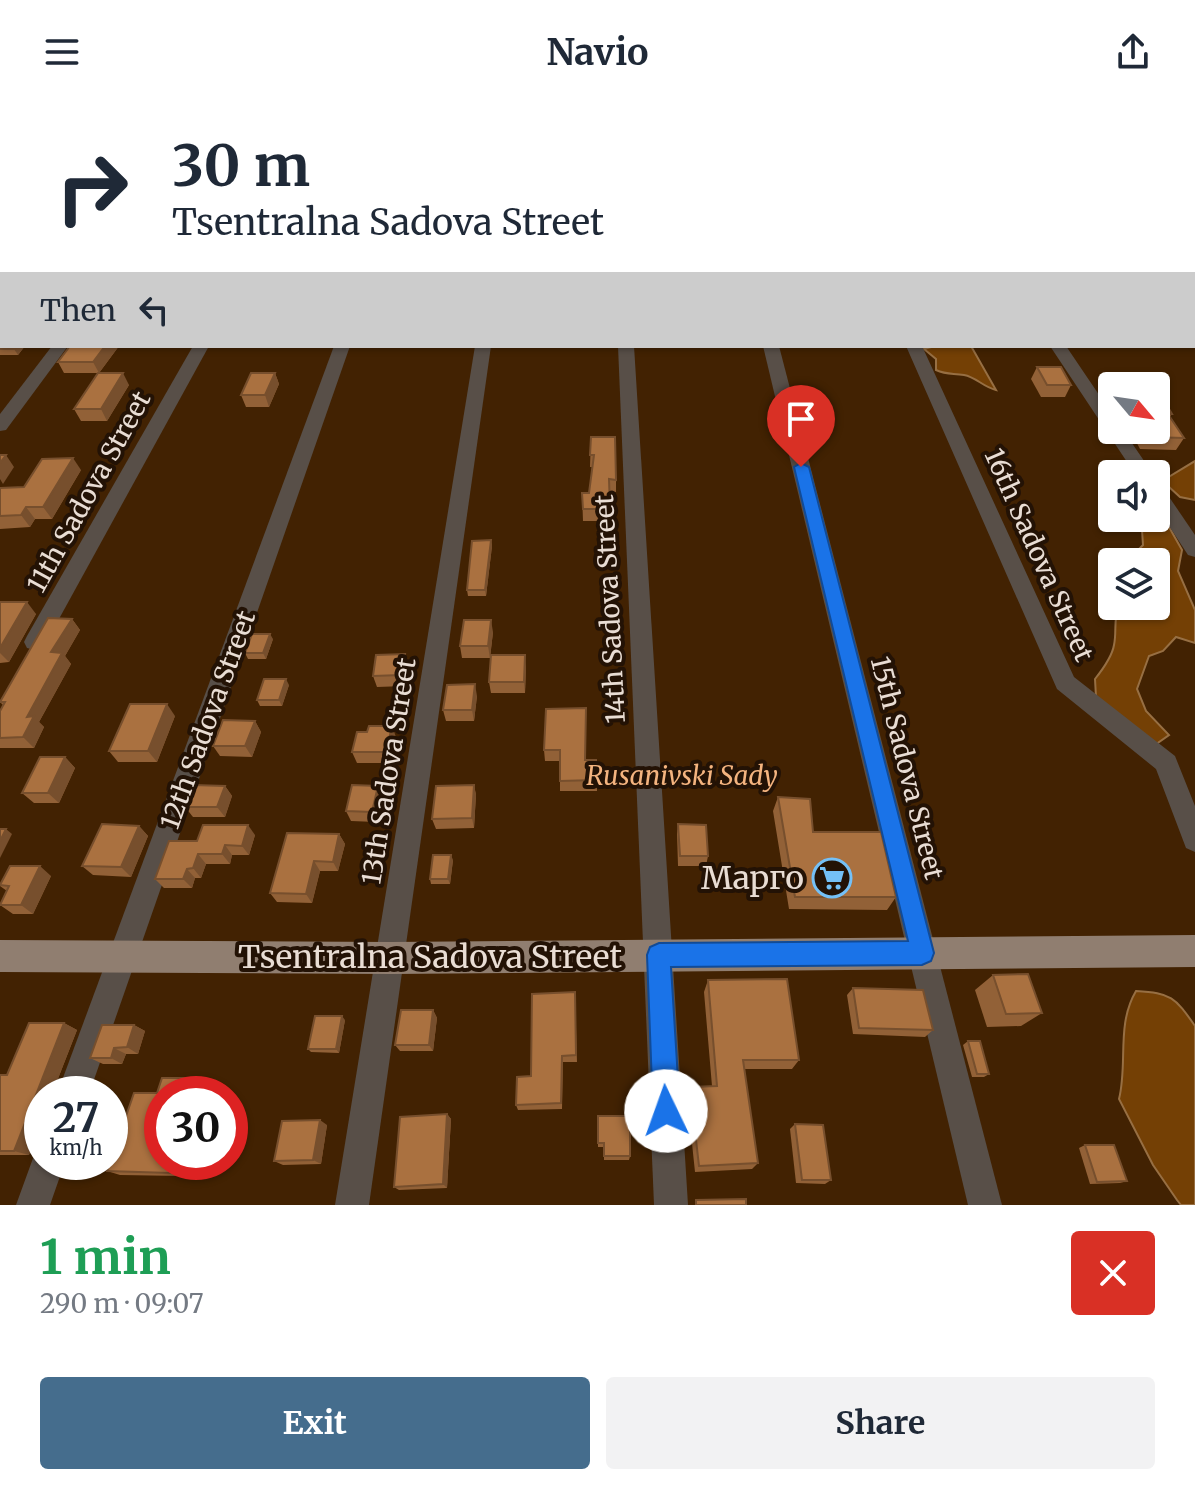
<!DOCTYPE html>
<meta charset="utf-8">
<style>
:root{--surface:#fff;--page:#f2f2f3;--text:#1f2937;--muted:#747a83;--accent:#456d8d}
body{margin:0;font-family:Merriweather,serif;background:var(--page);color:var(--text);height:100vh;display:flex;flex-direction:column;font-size:30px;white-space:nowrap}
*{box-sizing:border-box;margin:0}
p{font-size:26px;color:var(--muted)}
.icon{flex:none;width:44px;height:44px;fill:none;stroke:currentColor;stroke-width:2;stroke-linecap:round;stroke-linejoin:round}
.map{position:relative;height:1101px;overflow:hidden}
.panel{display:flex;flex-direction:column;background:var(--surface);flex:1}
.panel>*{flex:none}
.hud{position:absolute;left:0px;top:0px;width:1196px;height:244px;box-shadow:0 2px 6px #0004;background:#fff;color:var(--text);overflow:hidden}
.needle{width:52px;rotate:119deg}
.buttons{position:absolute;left:1098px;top:268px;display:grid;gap:16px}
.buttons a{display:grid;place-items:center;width:72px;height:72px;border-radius:8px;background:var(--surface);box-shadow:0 2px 6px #0004;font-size:40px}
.speed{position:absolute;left:24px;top:972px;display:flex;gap:16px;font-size:40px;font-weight:700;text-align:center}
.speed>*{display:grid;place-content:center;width:104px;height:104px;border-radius:50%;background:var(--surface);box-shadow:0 2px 6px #0004;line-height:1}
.speed small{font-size:20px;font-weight:400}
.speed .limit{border:12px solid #d22;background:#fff;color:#111}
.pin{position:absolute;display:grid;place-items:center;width:68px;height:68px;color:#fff;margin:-82px -34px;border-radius:50% 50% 50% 0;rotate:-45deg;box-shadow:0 0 8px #0007}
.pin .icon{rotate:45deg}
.me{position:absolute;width:88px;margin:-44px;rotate:357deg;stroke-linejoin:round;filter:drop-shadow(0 0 6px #0008)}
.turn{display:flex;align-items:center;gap:28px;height:168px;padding:0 40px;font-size:36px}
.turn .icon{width:104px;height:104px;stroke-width:2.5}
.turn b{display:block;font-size:56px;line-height:68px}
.then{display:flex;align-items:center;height:76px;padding:0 40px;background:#0003;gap:16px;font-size:30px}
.round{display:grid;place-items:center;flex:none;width:84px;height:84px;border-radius:8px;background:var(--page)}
.head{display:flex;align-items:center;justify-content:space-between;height:136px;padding:0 40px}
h1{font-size:48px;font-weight:700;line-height:60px;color:#1e9e55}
.primary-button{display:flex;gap:16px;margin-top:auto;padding:16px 40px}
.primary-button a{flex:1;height:92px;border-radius:8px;background:var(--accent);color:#fff;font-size:32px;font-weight:700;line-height:92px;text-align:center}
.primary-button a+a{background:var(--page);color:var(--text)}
header{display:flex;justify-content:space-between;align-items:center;height:104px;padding:0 40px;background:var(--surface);font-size:36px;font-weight:700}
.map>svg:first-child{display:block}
</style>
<header><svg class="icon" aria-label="menu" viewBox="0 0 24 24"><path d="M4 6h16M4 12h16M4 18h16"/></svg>Navio<svg class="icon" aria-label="share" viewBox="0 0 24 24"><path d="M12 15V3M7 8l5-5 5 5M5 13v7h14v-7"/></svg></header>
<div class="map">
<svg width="1195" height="1101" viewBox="0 0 1195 1101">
<rect width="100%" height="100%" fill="#2d1c0d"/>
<path fill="#422202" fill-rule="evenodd" d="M499,0H1195V1101H0V20L2,242H1194V2H492ZM1112,282H1156V326H1112ZM1112,370H1156V414H1112ZM1112,458H1156V502H1112ZM42,990H110V1058H42ZM162,990H230V1058H162Z"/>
<g fill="#744005" stroke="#976f43" stroke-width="2">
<path d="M935,242H971L996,286C983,283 976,273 964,271C953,269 947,271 936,266V255L924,245Z"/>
<path d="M1195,357V396L1180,393L1168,382L1167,374Z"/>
<path d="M1149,421L1169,423L1182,446L1178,467L1195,506V539L1176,533L1163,547L1149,552L1137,585L1146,607L1169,631L1152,643L1096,593L1095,575C1103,565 1112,553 1114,541C1117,527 1113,516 1119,502H1156V458L1117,456L1119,447L1135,449L1143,441L1142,426Z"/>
<path d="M1136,887C1171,889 1175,893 1195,922V1101H1181L1177,1096L1153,1061L1119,995C1128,959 1116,921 1136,887Z"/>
</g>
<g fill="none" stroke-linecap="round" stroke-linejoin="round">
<g fill="#584f48" fill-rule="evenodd">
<path d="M476,0H492L475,2Z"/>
<rect x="1194" y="64" width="1" height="6"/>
<path d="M1194,99L1195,100V108L1194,107Z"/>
<path d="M2,149V159H0V150Z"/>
<path d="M52,242H68L6,326L0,327V310Z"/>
<path d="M193,242H209L43,544L35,546L27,544L24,538L27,532Z"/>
<path d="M334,242H350L89,990H57Z"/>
<path d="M475,242H491L369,1101H335Z"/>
<path d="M618,242H634L688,1101H654Z"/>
<path d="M763,242H779L1002,1101H968Z"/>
<path d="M906,242H922L1074,573L1175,652L1195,702V748L1186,744L1156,665L1057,585Z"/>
<path d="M1050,242H1066L1112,310V326H1123L1153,370H1135Z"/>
<path d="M1156,382L1163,384L1195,431V453L1188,451L1156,402Z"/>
<path d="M42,1044V1058H65L50,1101H16L36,1046Z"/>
</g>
<path fill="#907e70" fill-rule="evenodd" d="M1195,831V863L391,870L0,868V836L391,838Z"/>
</g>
<g fill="#926137">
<path d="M0,230L2,242H25L18,251H0Z"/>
<path d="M70,242H119L99,269L129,281L107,317H81L74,305L98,269H64L58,258Z"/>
<path d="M1037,263L1071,281L1065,293H1041L1031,275Z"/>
<path d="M275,269L279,280L269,303H246L241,291Z"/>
<path d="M1156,293L1172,310L1170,313L1184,334L1176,346L1140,345L1130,326H1156Z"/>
<path d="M591,333L616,376V388L609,387L610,417H583L582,389H589L592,363H590Z"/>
<path d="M81,366L52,415H35L30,423L0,425V384L24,383Z"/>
<path d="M491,436L492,442L486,492H468L467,486Z"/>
<path d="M0,498L36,510L9,558L0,559Z"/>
<path d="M72,515L80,526L65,552L71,560L39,618L44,623L34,644H0V607L3,601L0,598Z"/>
<path d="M493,528L490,554H462L460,542Z"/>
<path d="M273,535L266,555H248L245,549Z"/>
<path d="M405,550L408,562L405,582L377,583L373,572Z"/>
<path d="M526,563L525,589H491L489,578Z"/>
<path d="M289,581L282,602H260L257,596Z"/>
<path d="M477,592L474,617H446L443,606Z"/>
<path d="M546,605L585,656H596L597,687H560V657H545L544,646Z"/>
<path d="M175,612L157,658H118L109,647Z"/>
<path d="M255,617L261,628L252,653L220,652L213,642Z"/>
<path d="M367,628L396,633L390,659H357L352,648Z"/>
<path d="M65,653L75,664L59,699H34L22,689Z"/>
<path d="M474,681L476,691L474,724L436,725L432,715Z"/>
<path d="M225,682L232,692L225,713H193L185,703Z"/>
<path d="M378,682L382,693L376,718L351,717L346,707Z"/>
<path d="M778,693L813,728L896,793L887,806L789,805L773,707Z"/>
<path d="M678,720L708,752L706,762H678L677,730Z"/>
<path d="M139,722L148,732L131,773L93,771L82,762Z"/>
<path d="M339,730L345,740L338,767H320L312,799L277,798L270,789Z"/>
<path d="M255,731L249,751H232L230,760H206L201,774H195L192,784H164L155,775L197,737Z"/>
<path d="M453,756L450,780H431L430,775Z"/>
<path d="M51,772L33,810H13L0,801L7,787L0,782Z"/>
<path d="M993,871L1042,909L1021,922L987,923L975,886Z"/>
<path d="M708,876L799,956L792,965H744L758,1059L752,1065L695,1068L687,992L690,983L712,982L704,888Z"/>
<path d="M853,884L933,926L925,933L853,930L847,891Z"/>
<path d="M575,888L577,958H563L562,1005L518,1006L516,1001Z"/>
<path d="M433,906L437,914L433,947H400L395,941Z"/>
<path d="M345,916L339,949L311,948L308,945Z"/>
<path d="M64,919L77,926L52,990H42L29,1051H0V971H7Z"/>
<path d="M134,921L145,927L138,950H126L122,960H103L90,954Z"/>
<path d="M968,937L989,970L984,973H972L963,941Z"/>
<path d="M198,974L208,980L182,1072L120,1071L107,1067L157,989Z"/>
<path d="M447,1010L451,1015L447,1084L399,1086L394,1083Z"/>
<path d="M598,1012L630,1052L629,1056H604V1043H598Z"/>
<path d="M795,1020L831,1076L825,1080L796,1079L790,1025Z"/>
<path d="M327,1021L321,1060L283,1061L274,1057Z"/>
<path d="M1085,1041L1127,1077L1120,1079L1090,1080L1079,1044Z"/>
</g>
<g fill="#774f2d">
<path d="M17,242H25L18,251L14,245Z"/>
<path d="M105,242H119L99,269L93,258Z"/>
<path d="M123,269L129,281L107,317L101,305Z"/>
<path d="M275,269L279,280L269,303L265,291Z"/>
<path d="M6,351L14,363L3,380L0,375V359Z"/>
<path d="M73,354L81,366L52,415L43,403Z"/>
<path d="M26,403L35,415L30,423L21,411Z"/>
<path d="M491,436L492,442L486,492L485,486Z"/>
<path d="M27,498L36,510L9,558L0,549V544Z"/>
<path d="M72,515L80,526L65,552L71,560L39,618L44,623L34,644L23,633L27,613L51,548Z"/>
<path d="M491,516L493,528L490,554L488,542Z"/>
<path d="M270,530L273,535L266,555L263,549Z"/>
<path d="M405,550L408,562L405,582L401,571Z"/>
<path d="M525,551L526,563L525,589L524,578Z"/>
<path d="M286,575L289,581L282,602L279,596Z"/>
<path d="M475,580L477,592L474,617L472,606Z"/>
<path d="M167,600L175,612L157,658L148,647Z"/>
<path d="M255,617L261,628L252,653L245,642Z"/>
<path d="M392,622L396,633L390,659L386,648Z"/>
<path d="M65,653L75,664L59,699L48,689Z"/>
<path d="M474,681L476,691L474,724L472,714Z"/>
<path d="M225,682L232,692L225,713L217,703Z"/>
<path d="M378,682L382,693L376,718L372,708Z"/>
<path d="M248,721L255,731L249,751L242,742Z"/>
<path d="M139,722L148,732L131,773L121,763Z"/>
<path d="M6,725L12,730L0,754V737Z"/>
<path d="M339,730L345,740L338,767L333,758Z"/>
<path d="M225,741L232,751L230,760L222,750Z"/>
<path d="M198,750L206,760L201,774L193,764Z"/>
<path d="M451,751L453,756L450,780L448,775Z"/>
<path d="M314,757L320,767L312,799L306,790Z"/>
<path d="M40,762L51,772L33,810L21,801Z"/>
<path d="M187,765L195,774L192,784L183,775Z"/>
<path d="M433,906L437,914L433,947L429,941Z"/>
<path d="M342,912L345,916L339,949L336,945Z"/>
<path d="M64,919L77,926L52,990H42V1017L29,1051L14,1047Z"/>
<path d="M134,921L145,927L138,950L127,943Z"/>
<path d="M114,944L126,950L122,960L111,954Z"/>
<path d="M198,974L208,980L205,990H194Z"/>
<path d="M447,1010L451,1015L447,1084L443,1080Z"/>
<path d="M320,1016L327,1021L321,1060L313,1056Z"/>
<path d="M174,1058H186L182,1072L170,1069Z"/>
</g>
<g fill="#aa7140" stroke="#774f2d" stroke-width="2">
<path d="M1029,0H1042L1044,2H1028Z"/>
<rect x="0" y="43" width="2" height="48"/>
<path d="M2,227V242H17L14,245H0V230Z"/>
<path d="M70,242H105L93,258H58Z"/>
<path d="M1037,263H1061L1071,281H1047Z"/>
<path d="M98,269H123L101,305H74Z"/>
<path d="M251,269H275L265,291H241Z"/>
<path d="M1156,293H1162L1172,310H1168L1184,334L1148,333L1144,326H1156Z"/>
<path d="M591,333H615L616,376L609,375L610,405H583L582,389H589L594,351H590Z"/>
<path d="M0,351H6L0,359Z"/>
<path d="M73,354L43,403H26L21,411L0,412V384L24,383L42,355Z"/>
<path d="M491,436L485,486H467L472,437Z"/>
<path d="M0,498H27L0,544Z"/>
<path d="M48,514L72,515L51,548L62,549L27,613L34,612L23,633L0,634V607L5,598H0Z"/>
<path d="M464,516H491L488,542H460Z"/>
<path d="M252,530H270L263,549H245Z"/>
<path d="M405,550L401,571L373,572L376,551Z"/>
<path d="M491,551H525L524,578H489Z"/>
<path d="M264,575H286L279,596H257Z"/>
<path d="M475,580L472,606H443L447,581Z"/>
<path d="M130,600H167L148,647H109Z"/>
<path d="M586,604L585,656H596V676L560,677V646H544L546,605Z"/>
<path d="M223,616L255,617L245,642H213Z"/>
<path d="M369,622H392L386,648H352L357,628H367Z"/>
<path d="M40,653H65L48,689H22Z"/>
<path d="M193,681L225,682L217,703H185Z"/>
<path d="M352,681L378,682L372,708L346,707Z"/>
<path d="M474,681L472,714L432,715L436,682Z"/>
<path d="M778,693L810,695L813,728H881L896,793H795Z"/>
<path d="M102,720L139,722L121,763L82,762Z"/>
<path d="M678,720L706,721L708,752H680Z"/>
<path d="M203,721H248L242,742L225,741L222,750H198L193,764L187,765L183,775H155L169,737H197Z"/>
<path d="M0,725H6L0,737Z"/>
<path d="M287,729L339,730L333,758L314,757L306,790L270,789Z"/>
<path d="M433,751H451L448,775H430Z"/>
<path d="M10,762H40L21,801H0L9,782L0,781Z"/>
<path d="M1028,870L1042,909L1006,910L993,871Z"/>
<path d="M787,875L799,956H743L758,1059L699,1062L690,983L717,982L708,876Z"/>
<path d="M853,884L923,886L933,926L859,924Z"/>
<path d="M575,888L576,951L562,952L561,999L516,1001L517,973L531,972L532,890Z"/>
<path d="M401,906H433L429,941H395Z"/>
<path d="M315,912H342L336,945H308Z"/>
<path d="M29,919H64L14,1047H0V971H7Z"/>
<path d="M102,921H134L127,943L114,944L111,954H90Z"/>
<path d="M968,937H980L989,970H977Z"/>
<path d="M162,974H198L194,990H162V1058H174L170,1069L107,1067L134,989H157Z"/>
<path d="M447,1010L443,1080L394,1083L400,1013Z"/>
<path d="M598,1012H630V1052H604V1039H598Z"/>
<path d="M320,1016L313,1056L274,1057L282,1017Z"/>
<path d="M795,1020L823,1021L831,1076H802Z"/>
<path d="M1085,1041H1114L1127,1077L1097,1078Z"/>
<path d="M746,1095V1101H696V1096Z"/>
</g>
<path fill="#1a73e8" stroke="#114b97" stroke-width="2" d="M801,359L809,363L934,849L931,857L922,861L671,863L680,1007L676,1017L666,1020L657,1017L653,1007L647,851L650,843L659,839L908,837L794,363Z"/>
<defs>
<g id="supermarket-ring" transform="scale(2)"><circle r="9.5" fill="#231205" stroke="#74c0f6" stroke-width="1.5"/><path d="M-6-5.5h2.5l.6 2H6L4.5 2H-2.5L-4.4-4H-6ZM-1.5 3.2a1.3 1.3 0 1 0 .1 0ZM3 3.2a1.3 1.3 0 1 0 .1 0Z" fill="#74c0f6"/></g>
</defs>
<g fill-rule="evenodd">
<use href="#supermarket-ring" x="832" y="774"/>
</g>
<g text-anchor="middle" stroke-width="8" stroke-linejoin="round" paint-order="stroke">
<g font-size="26" fill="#e9ddd4" stroke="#231205">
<text transform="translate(89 388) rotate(-61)" y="9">11th Sadova Street</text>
<text transform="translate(1039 451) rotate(66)" y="9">16th Sadova Street</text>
<text transform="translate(610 505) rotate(-93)" y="9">14th Sadova Street</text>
<text transform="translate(208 616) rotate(-70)" y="9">12th Sadova Street</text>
<text transform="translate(907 664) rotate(76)" y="9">15th Sadova Street</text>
<text transform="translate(389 667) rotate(-81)" y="9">13th Sadova Street</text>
</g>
<g font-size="26" font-style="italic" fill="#f4b47f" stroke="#231205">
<text x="682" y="681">Rusanivski Sady</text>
</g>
<g font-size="32" fill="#e9ddd4" stroke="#231205" text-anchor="end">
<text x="804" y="785">Марго</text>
</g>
<g font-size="32" fill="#e9ddd4" stroke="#231205">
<text x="430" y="864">Tsentralna Sadova Street</text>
</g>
</g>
</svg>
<div class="buttons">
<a><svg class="needle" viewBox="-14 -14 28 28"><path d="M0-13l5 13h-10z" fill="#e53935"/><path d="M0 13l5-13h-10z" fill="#747a83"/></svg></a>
<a><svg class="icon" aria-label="sound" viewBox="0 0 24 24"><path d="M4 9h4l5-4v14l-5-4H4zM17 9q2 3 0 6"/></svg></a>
<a><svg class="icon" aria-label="layers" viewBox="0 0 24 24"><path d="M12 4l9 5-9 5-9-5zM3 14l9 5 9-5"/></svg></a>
</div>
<div class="speed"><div>27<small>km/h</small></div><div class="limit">30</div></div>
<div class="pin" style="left:801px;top:363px;background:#d93025"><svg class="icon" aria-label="arrive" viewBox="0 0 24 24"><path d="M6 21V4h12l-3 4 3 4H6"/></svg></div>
<svg class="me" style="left:666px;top:1007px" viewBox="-20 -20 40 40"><circle r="19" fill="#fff"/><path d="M0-13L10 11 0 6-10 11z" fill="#1a73e8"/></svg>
<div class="hud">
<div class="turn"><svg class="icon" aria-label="right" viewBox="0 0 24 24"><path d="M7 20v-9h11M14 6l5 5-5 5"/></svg><div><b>30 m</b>Tsentralna Sadova Street</div></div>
<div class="then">Then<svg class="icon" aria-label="left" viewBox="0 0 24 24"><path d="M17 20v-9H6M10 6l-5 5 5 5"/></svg></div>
</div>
</div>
<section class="panel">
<div class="head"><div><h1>1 min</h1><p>290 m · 09:07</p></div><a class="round" style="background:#d93025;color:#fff"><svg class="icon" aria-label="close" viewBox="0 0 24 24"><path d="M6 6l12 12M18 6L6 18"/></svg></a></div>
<div class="primary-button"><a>Exit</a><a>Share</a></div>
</section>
